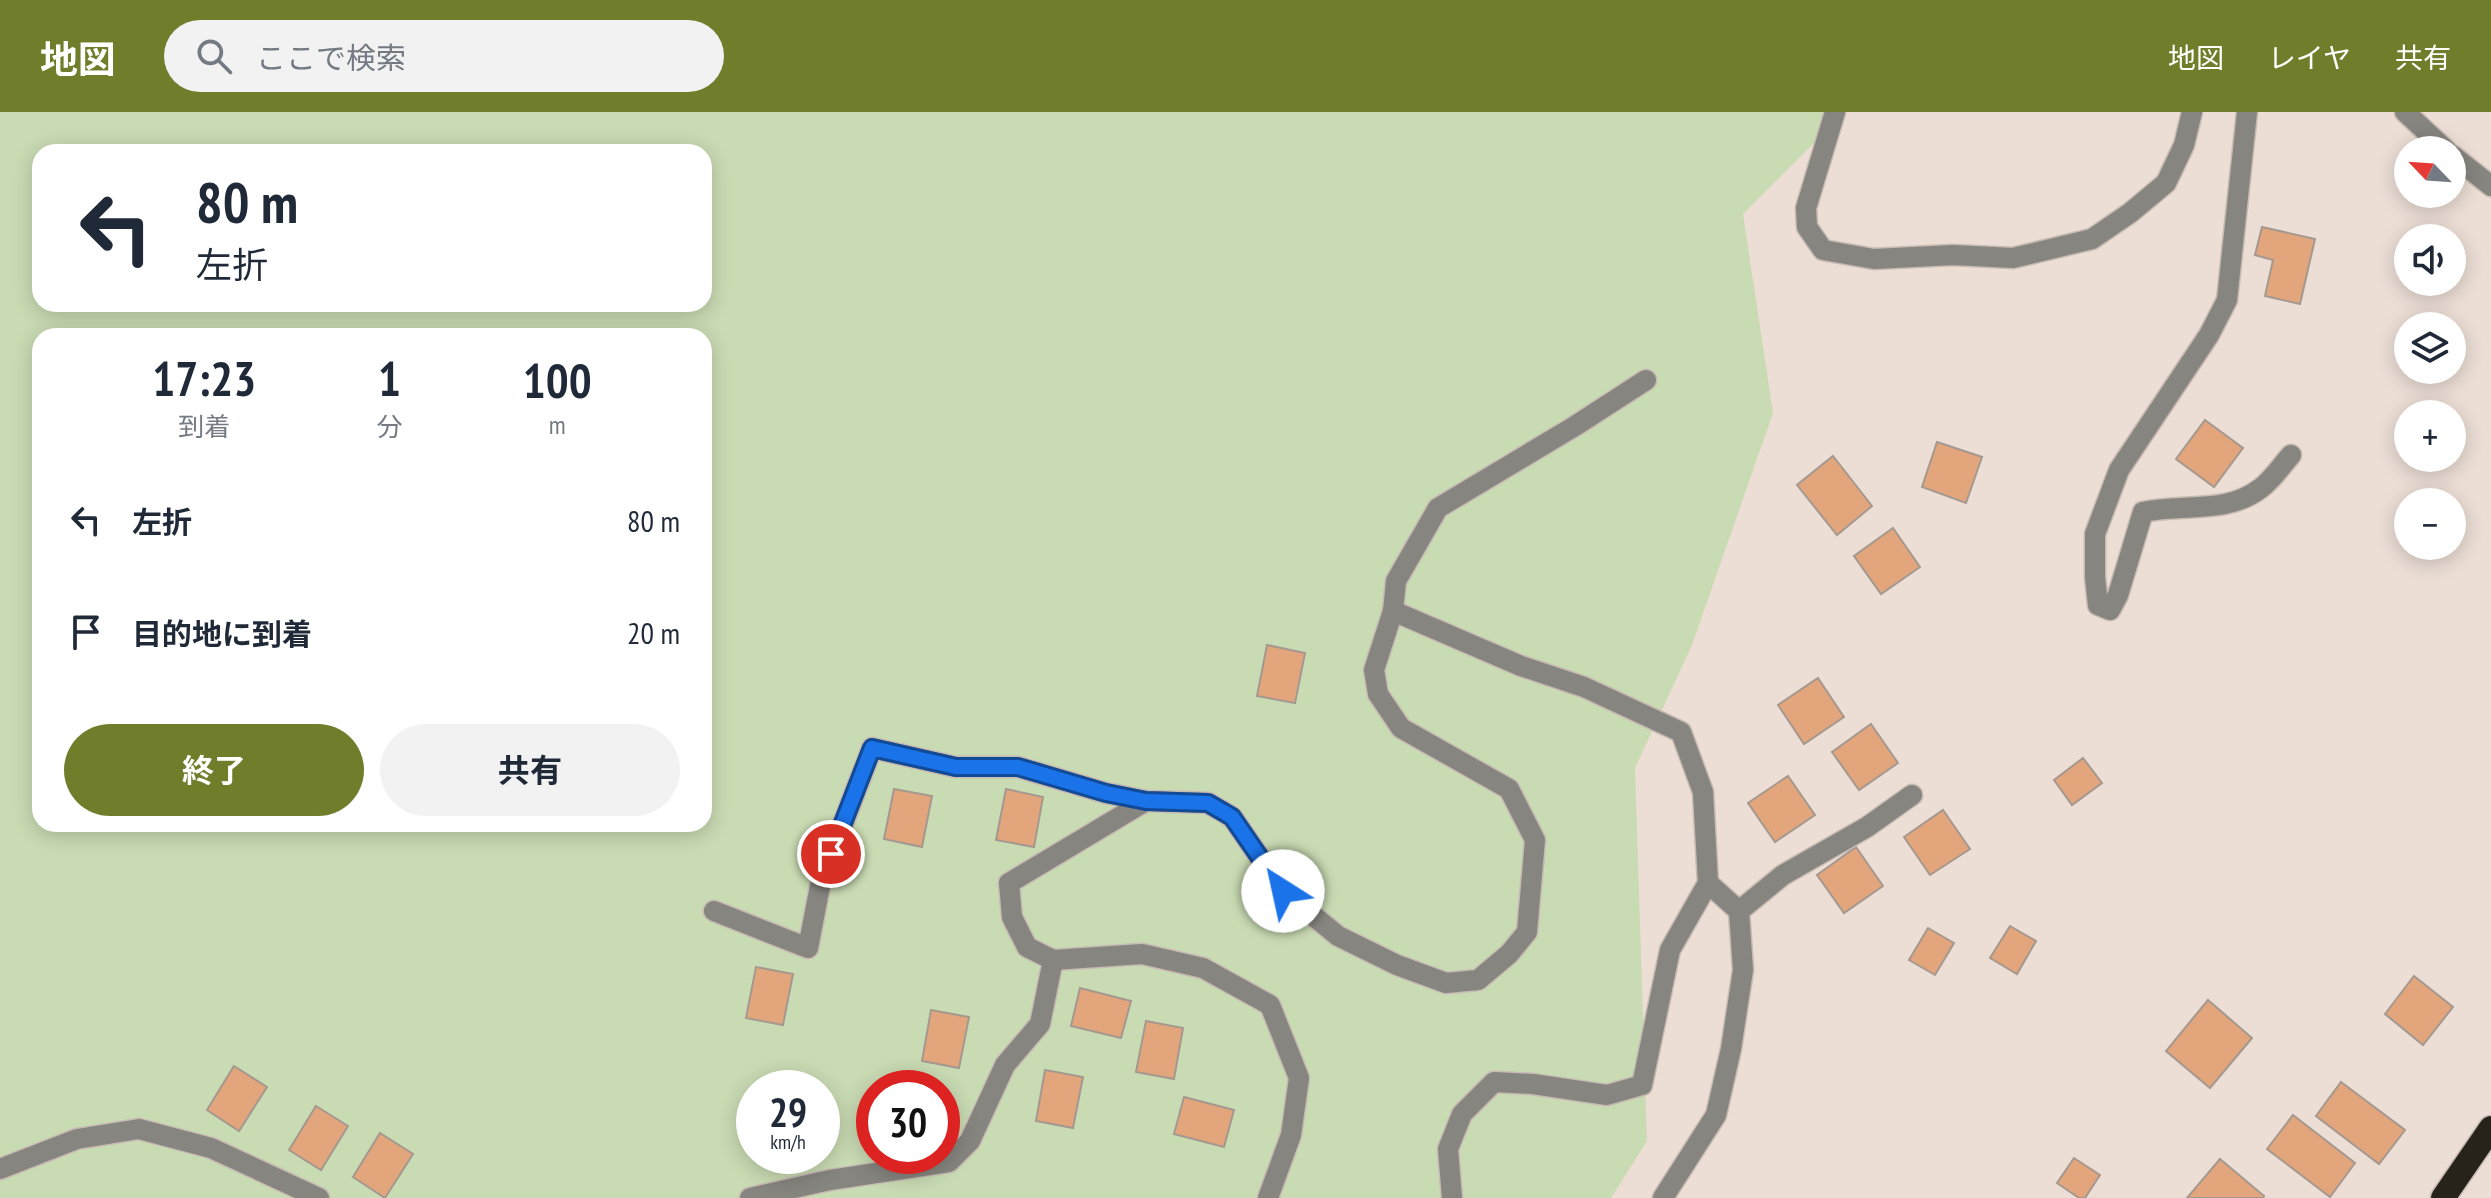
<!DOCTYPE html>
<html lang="ja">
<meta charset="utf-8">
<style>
:root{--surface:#fff;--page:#f2f2f3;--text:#1f2937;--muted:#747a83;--accent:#707e2c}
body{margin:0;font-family:"PT Sans Narrow","Noto Sans JP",sans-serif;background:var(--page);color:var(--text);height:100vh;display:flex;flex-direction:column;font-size:30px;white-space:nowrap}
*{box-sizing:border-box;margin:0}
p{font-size:26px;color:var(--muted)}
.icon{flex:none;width:44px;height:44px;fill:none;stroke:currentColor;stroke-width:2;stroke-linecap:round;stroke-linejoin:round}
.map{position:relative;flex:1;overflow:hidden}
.sheet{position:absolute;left:32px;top:216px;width:680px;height:504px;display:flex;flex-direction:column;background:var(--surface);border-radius:24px;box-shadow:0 4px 20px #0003}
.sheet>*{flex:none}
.banner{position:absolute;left:32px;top:32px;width:680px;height:168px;border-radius:24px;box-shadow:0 4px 20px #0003;background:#fff;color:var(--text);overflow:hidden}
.needle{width:52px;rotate:295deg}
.buttons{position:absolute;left:2394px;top:24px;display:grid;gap:16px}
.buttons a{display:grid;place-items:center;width:72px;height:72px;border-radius:50%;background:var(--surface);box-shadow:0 4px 20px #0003;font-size:40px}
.speed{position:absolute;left:736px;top:958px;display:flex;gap:16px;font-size:40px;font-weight:700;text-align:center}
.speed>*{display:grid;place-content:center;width:104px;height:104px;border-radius:50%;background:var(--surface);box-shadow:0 4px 20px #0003;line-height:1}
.speed small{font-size:20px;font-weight:400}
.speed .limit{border:12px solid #d22;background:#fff;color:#111}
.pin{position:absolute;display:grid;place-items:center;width:68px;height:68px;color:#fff;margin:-34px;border:4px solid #fff;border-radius:50%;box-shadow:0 2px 8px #0007}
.me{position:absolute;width:88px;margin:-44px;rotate:325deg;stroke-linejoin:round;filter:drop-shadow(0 0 6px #0008)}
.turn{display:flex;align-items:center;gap:28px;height:168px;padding:0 32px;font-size:36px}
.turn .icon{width:104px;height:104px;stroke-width:2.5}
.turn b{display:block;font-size:56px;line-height:68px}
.eta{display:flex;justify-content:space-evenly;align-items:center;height:136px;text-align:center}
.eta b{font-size:48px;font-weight:700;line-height:56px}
.action{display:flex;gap:16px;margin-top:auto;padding:16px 32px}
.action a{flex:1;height:92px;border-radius:48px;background:var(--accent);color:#fff;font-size:32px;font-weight:700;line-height:92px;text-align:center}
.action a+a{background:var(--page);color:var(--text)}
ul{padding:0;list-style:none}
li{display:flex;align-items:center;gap:24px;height:112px;padding:0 32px}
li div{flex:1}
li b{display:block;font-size:30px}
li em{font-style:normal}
header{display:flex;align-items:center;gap:48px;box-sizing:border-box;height:112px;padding:0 40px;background:var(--accent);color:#fff}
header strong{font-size:38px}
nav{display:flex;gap:44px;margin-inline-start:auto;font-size:28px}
.search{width:560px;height:72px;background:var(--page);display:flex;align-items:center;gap:20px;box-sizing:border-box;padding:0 28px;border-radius:44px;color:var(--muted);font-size:30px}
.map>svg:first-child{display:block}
</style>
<header>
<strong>地図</strong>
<div class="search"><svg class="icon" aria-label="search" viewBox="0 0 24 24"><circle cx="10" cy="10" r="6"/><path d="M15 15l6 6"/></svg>ここで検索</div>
<nav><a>地図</a><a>レイヤ</a><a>共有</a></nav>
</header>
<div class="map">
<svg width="2491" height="1086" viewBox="0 0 2491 1086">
<rect width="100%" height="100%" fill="#ecded5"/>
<path fill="#c9dbb3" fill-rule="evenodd" d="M0,0H1845L1743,102L1773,301L1692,533L1635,656L1647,1029L1611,1086H0ZM40,40H704V192H40ZM40,224H704V712H40ZM754,976H822V1044H754ZM874,976H942V1044H874Z"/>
<g fill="#e3a67c" stroke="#a5988f" stroke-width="2">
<path d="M2262,115L2315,127L2300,192L2265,184L2273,148L2255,143Z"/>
<path d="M2205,308L2243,336L2214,375L2176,347Z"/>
<path d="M1937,330L1982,345L1966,391L1922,375Z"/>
<path d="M1833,344L1872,394L1837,423L1797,373Z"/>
<path d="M1893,416L1920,455L1881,482L1854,444Z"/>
<path d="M1267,533L1305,541L1295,591L1257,584Z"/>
<path d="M1818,566L1844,605L1804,632L1778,593Z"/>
<path d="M1871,612L1898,651L1859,678L1832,640Z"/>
<path d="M2083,646L2102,671L2072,693L2054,668Z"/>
<path d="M1788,664L1815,703L1775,730L1748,691Z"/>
<path d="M894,677L932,684L922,735L884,727Z"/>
<path d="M1006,677L1043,685L1034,735L996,728Z"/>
<path d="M1943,698L1970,737L1930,763L1904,725Z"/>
<path d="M1856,735L1883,774L1844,801L1817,763Z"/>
<path d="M2010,814L2036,829L2017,862L1990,846Z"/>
<path d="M1928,816L1954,831L1935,863L1909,848Z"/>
<path d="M756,855L793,862L783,913L746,906Z"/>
<path d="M2414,864L2453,895L2423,933L2385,902Z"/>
<path d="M1080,876L1131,889L1121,926L1071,914Z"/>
<path d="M2208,888L2252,926L2210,976L2166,939Z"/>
<path d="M931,898L969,905L959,956L922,949Z"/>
<path d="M1146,909L1183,916L1174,967L1136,960Z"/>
<path d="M234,954L267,975L239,1019L207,998Z"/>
<path d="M1045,958L1083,965L1073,1016L1036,1009Z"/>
<path d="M2341,970L2405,1018L2379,1052L2316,1004Z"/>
<path d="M1184,985L1234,998L1224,1035L1174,1022Z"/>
<path d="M316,994L348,1014L321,1058L289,1038Z"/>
<path d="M2293,1003L2355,1051L2330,1085L2267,1037Z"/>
<path d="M380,1021L413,1042L385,1086L353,1065Z"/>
<path d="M2074,1046L2100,1063L2085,1086H2079L2057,1071Z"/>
<path d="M2220,1047L2264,1084L2263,1086H2187Z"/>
</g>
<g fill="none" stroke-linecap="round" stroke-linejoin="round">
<g stroke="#c7bbb3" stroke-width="23">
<g id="minor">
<path d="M1835,0L1806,96L1807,115L1823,138L1874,147L1953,143L2013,146L2092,127L2130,101L2166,71L2184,33L2192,0"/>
<path d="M2247,0L2227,188L2209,223L2119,358L2095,422V465L2098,493L2110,498L2118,483L2143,400C2184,391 2226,403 2261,376C2272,368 2282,353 2291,343"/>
<path d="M2405,0L2446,38"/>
<path d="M2452,43L2491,74"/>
<path d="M1393,499L1521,554L1584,575L1681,620L1703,680L1708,771L1670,838L1642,973L1607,983L1533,972L1494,970L1462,1002L1448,1037L1452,1086"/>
<path d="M1146,689L1009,771L1012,805L1027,835L1053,848L1142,842L1203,856L1270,893L1299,966L1291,1023L1268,1086"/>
<path d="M714,799L808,836L821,769L872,636L956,655H1018L1106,681L1146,689L1208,691L1232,705L1283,779L1338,824L1397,853L1446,871L1478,868L1509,842L1527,820L1535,728L1509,677L1401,616L1378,582L1374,558L1393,499L1396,469L1438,396L1575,314L1646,268"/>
<path d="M1739,799L1783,763L1867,715L1912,683"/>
<path d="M0,1057L77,1027L139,1017L211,1036L319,1086"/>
<path d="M750,1086L830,1068L949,1050L970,1029L1005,953L1040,912L1053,848"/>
<path d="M1663,1086L1716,1003L1731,937L1743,858L1739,799L1708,771"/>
</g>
</g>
<g stroke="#c7bbb3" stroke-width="27">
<path id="highway" d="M2443,1086L2491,1016"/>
</g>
<use href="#minor" stroke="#87857f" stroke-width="20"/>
<use href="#highway" stroke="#272319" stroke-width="24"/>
</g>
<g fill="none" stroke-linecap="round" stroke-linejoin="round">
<g stroke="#114b97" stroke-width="20">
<path id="route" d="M831,742L872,636L956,655H1018L1106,681L1146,689L1208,691L1232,705L1283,779"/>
</g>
<use href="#route" stroke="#1a73e8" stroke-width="14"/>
</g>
</svg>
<div class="buttons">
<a><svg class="needle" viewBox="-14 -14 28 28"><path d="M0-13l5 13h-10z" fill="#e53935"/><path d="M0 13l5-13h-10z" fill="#747a83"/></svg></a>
<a><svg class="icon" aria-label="sound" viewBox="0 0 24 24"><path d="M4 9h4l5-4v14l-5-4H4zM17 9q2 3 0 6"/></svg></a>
<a><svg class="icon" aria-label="layers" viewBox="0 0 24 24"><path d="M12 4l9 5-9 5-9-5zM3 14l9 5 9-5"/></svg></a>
<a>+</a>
<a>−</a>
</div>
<div class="speed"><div>29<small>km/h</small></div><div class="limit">30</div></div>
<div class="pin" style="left:831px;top:742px;background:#d93025"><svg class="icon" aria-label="arrive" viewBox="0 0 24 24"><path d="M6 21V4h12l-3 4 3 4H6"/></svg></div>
<svg class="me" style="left:1283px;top:779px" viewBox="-20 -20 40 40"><circle r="19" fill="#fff"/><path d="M0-13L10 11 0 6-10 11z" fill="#1a73e8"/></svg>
<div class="banner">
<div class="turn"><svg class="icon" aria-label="left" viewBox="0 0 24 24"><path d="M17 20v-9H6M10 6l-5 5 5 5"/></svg><div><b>80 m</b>左折</div></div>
</div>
<section class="sheet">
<div class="eta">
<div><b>17:23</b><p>到着</p></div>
<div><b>1</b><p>分</p></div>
<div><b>100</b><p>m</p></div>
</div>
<ul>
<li><svg class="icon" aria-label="left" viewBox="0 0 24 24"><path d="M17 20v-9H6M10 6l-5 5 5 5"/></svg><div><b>左折</b></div><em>80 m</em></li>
<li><svg class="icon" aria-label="arrive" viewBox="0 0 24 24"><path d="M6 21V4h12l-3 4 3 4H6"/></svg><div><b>目的地に到着</b></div><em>20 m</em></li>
</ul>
<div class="action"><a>終了</a><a>共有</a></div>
</section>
</div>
